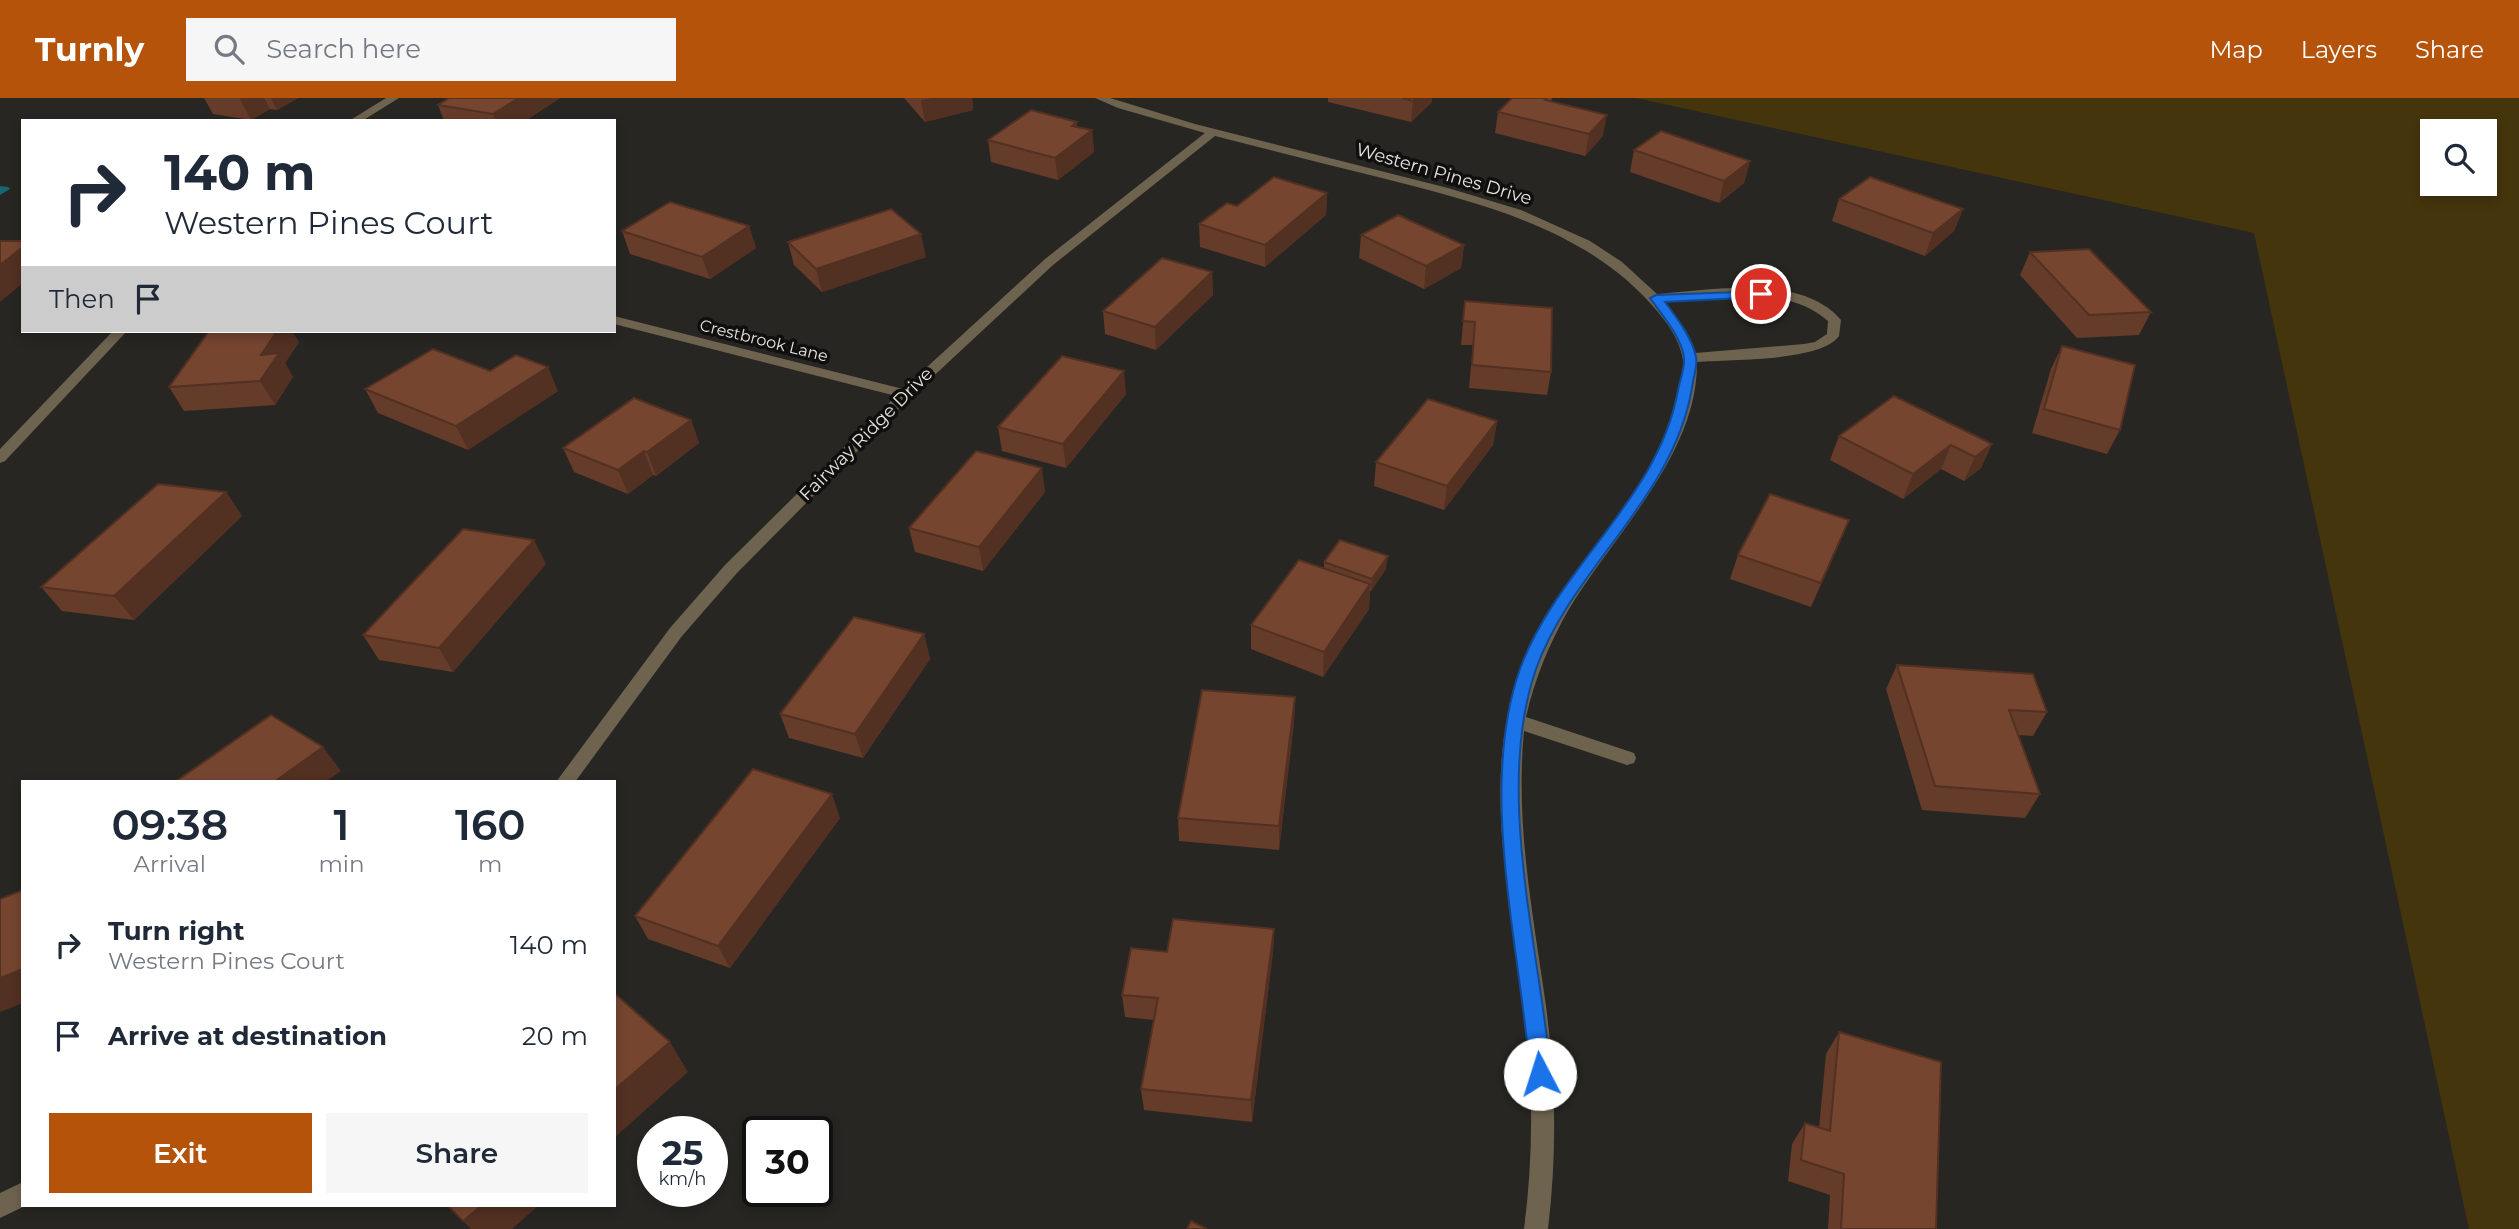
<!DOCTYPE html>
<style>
:root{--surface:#fff;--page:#f6f6f7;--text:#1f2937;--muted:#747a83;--accent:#b45309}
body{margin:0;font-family:Montserrat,sans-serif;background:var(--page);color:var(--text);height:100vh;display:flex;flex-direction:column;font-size:26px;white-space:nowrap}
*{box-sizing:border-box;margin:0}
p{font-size:23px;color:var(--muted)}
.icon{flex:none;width:38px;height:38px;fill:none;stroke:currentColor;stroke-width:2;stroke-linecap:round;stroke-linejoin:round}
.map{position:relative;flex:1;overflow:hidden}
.drawer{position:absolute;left:21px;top:682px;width:595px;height:427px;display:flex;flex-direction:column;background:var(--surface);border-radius:0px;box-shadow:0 4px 10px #0003}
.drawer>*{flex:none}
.banner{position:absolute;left:21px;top:21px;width:595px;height:214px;border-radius:0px;box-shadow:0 4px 10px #0003;background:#fff;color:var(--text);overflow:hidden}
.tools{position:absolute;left:2420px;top:21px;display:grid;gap:14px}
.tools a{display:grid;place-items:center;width:77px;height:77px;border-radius:0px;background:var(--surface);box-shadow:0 4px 10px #0003;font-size:35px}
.speed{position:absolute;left:637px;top:1018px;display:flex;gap:14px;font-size:35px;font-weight:700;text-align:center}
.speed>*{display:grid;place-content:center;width:91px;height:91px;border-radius:50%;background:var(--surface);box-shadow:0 4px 10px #0003;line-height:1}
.speed small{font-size:18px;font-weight:400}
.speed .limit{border:4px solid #111;border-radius:10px;background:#fff;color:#111}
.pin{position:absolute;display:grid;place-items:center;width:60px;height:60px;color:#fff;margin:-30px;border:4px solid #fff;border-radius:50%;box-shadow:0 2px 7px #0007}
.me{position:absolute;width:77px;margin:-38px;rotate:355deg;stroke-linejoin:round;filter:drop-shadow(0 0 5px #0008)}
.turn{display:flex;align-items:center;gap:24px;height:147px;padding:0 28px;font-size:32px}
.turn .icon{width:91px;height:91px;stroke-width:2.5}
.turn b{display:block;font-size:49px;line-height:60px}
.then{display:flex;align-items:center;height:66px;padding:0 28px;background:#0003;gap:14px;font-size:26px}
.eta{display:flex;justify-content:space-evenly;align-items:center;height:119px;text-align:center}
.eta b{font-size:42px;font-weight:600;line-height:49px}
.primary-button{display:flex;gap:14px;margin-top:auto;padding:14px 28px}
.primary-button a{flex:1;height:80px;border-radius:0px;background:var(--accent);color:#fff;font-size:28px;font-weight:600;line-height:80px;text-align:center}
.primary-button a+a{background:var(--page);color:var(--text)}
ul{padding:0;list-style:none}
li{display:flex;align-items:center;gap:21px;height:91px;padding:0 28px}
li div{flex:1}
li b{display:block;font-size:26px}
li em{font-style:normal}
header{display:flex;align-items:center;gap:42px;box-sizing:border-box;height:98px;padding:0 35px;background:var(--accent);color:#fff}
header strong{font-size:33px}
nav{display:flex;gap:38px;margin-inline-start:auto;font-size:24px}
.search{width:490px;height:63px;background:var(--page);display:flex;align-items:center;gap:18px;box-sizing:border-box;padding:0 24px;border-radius:0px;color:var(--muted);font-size:26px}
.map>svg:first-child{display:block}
</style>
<header>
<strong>Turnly</strong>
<div class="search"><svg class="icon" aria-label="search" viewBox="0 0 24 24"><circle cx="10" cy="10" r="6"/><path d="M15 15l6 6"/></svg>Search here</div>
<nav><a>Map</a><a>Layers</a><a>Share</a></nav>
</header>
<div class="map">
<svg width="2519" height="1131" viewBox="0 0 2519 1131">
<rect width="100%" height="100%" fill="#282622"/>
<path fill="#45350d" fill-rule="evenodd" d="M1636,0H2519V1131H2469L2254,135ZM2432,33H2485V86H2432Z"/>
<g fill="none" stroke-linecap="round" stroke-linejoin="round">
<path fill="#166771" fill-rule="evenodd" d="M0,88L8,89L10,91L0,97Z"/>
<g fill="#6e634f" fill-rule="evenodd">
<path d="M386,0H399L362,23H349Z"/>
<path d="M1095,0H1110L1195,26L1448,90L1521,112L1590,143L1622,164L1657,196C1711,192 1801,175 1841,222L1839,238C1821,264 1729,261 1697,264C1698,356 1614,436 1569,511C1549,546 1535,580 1526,619L1634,655L1636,660L1634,665L1627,667L1524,633C1515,726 1533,816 1546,908C1556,982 1557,1057 1548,1131H1524C1534,1056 1533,980 1524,905C1512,813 1489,714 1507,621C1527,522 1601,452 1650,368C1668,338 1690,293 1682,257C1678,240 1668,226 1657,213C1588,130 1479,105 1378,79C1324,66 1270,52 1215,38L1053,167L911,299L737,475L682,538L575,684H556L670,530L725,467L896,298L614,226V218L903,291L1045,161L1205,35L1118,10ZM1751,198C1781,200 1805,203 1828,223L1827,236L1815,244L1804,246L1695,255L1683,229L1663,203Z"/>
<path d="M113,233H127L5,363L0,365V351Z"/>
<path d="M23,1084L25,1108L0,1120V1095Z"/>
</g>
</g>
<g fill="#653b29">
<path d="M204,0H298L277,12L270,11L251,22L213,16Z"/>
<path d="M560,0L525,23H444L438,7Z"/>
<path d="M904,0H972L973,12L925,24Z"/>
<path d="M1328,0H1432V4L1411,24L1328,4Z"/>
<path d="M1512,0H1552L1551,3L1603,38L1585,58L1495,35L1498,14Z"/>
<path d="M1077,29L1092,32L1094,54L1058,82L991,64L988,42Z"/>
<path d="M1634,52L1750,63L1744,85L1719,105L1630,74Z"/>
<path d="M1327,95L1326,117L1265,169L1200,149L1199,126L1237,108Z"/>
<path d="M1839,101L1963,111L1954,133L1925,158L1832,123Z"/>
<path d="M749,128L756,150L710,181L630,156L622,133Z"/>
<path d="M1361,137L1464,147L1461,170L1424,191L1359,160Z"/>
<path d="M788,144L926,159L822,194L794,167Z"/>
<path d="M2030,154L2151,214L2139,237L2077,240L2020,177Z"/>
<path d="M1212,174L1213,197L1156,252L1105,236L1103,213Z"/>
<path d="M1465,203L1551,274L1547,297L1469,290L1473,247H1461Z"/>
<path d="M299,244L285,265L293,279L275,307L184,313L169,289Z"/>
<path d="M2062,248L2120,332L2107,356L2032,335L2051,271Z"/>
<path d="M490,273L558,293L468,352L378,315L365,291Z"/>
<path d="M1126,296L1066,370L1002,353L998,329Z"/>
<path d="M691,322L699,345L656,378L653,377L628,396L574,374L563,350Z"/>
<path d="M1497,323L1493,347L1444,412L1374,388L1376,364Z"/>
<path d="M1839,338L1992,346L1981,370L1964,383L1941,371L1903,401L1830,362Z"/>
<path d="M226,394L242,418L134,522L62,513L41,489Z"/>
<path d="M1045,394L983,473L915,454L909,430Z"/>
<path d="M1839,446L1811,509L1730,481L1738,457Z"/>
<path d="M1324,464L1386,471L1371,493H1370L1369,511L1323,579L1251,551V527L1324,470Z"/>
<path d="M546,466L453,574L379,562L363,537Z"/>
<path d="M924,536L930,561L863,660L789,640L780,616Z"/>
<path d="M1897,567L2047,614L2033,638L2019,637L2040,696L2025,720L1922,712L1886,591Z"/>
<path d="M1295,599L1294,624L1279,752L1179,743L1178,720Z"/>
<path d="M840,720L730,870L648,841L635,818Z"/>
<path d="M1274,831L1273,854L1252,1024L1144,1012L1141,991L1154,922L1125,919L1122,897L1167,854Z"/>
<path d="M1839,934L1936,1131H1828L1830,1097L1788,1083L1792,1046L1805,1025L1819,1030L1826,956Z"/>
</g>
<g fill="#523022">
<path d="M241,0H264L270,11L251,22L240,1Z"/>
<path d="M271,0H298L277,12Z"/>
<path d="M519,0H560L525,23H495L493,16Z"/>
<path d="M932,0H972L973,12L925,24L921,2Z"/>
<path d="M1416,0H1432V4L1411,24L1413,3Z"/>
<path d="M1607,17L1603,38L1585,58L1589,36Z"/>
<path d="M1077,24L1079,42L1092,32L1094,54L1058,82L1055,60L1072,28Z"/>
<path d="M1750,63L1744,85L1719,105L1724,83Z"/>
<path d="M1327,95L1326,117L1265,169V147Z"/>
<path d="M1963,111L1954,133L1925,158L1933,135Z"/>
<path d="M749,128L756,150L710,181L702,159Z"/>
<path d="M921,136L926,159L822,194L816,171Z"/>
<path d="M1464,147L1461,170L1424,191L1426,168Z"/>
<path d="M23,149V185L0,204V167Z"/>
<path d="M1212,174L1213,197L1156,252L1155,229Z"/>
<path d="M277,233H292L299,244L285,265L293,279L275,307L260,283L261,257Z"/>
<path d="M548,269L558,293L468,352L456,328Z"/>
<path d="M1124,273L1126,296L1066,370L1063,346Z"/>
<path d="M691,322L699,345L656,378L647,354Z"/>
<path d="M1497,323L1493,347L1444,412L1447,388Z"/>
<path d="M1992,346L1981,370L1964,383L1975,359Z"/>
<path d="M1951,347L1941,371L1903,401L1913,376Z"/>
<path d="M644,353L653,377L628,396L618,372Z"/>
<path d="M1042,370L1045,394L983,473L979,449Z"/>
<path d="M226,394L242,418L134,522L114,498Z"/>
<path d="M1849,422L1839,446L1811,509L1821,485Z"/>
<path d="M534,442L546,466L453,574L439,550Z"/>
<path d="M1388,458L1386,471L1371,493L1372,481Z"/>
<path d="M1370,486L1369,511L1323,579L1324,554Z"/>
<path d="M924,536L930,561L863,660L855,636Z"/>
<path d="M1295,599L1294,624L1279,752V728Z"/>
<path d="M323,649L341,673L325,684H274Z"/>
<path d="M832,696L840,720L730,870L718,848Z"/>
<path d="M1274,831L1273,854L1252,1024L1251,1002Z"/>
<path d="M23,871V905L0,914V880Z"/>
<path d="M670,944L688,974L614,1040V992Z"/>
<path d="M481,1108H538L512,1131H471L463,1123Z"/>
</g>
<g fill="#754530" stroke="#523022" stroke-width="2">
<path d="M449,0H519L493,16L438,7Z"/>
<path d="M1402,0H1416L1413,3Z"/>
<path d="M1512,0H1547L1545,2L1607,17L1589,36L1498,14Z"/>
<path d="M1031,12L1077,24L1072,28L1092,32L1055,60L988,42Z"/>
<path d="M1661,33L1750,63L1724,83L1634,52Z"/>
<path d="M1274,79L1327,95L1265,147L1199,126L1227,105L1237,108Z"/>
<path d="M1870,79L1963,111L1933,135L1839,101Z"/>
<path d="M670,104L749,128L702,159L622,133Z"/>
<path d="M891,111L921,136L816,171L788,144Z"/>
<path d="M1398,117L1464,147L1426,168L1361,137Z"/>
<path d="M0,143H23V149L0,167Z"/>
<path d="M2089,151L2151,214L2089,217L2030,154Z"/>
<path d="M1162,160L1212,174L1155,229L1103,213Z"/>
<path d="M1465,203L1552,210L1551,274L1472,267L1475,224L1463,223Z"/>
<path d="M209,233H277L261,257L279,255L260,283L169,289Z"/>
<path d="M2062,248L2135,267L2120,332L2044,311Z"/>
<path d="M433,251L490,273L516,257L548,269L456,328L365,291Z"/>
<path d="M1062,258L1124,273L1063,346L998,329Z"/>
<path d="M1894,298L1992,346L1975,359L1951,347L1913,376L1839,338Z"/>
<path d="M634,300L691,322L647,354L644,353L618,372L563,350Z"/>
<path d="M1428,301L1497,323L1447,388L1376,364Z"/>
<path d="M976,353L1042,370L979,449L909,430Z"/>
<path d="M158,386L226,394L114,498L41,489Z"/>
<path d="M1770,396L1849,422L1821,485L1738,457Z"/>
<path d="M463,431L534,442L439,550L363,537Z"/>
<path d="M1340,442L1388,458L1372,481L1324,464Z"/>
<path d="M1299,462L1370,486L1324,554L1251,527Z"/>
<path d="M854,519L924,536L855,636L780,616Z"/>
<path d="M1897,567L2033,576L2047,614L2009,612L2040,696L1935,688Z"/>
<path d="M1202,592L1295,599L1279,728L1178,720Z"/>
<path d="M271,617L323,649L274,684H175Z"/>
<path d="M753,671L832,696L718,848L635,818Z"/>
<path d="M23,792V871L0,880V801Z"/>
<path d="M1173,821L1274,831L1251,1002L1141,991L1158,900L1122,897L1131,850L1167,854Z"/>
<path d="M614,895L670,944L614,992Z"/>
<path d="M1839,934L1941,964L1936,1131H1841L1844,1076L1801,1062L1805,1025L1830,1033Z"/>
<path d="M448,1108H481L463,1123Z"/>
<path d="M1191,1123L1207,1131H1187Z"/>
</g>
<path fill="#1a73e8" stroke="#114b97" stroke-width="2" d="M1765,193V198L1761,199L1665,204C1676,219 1692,239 1696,259C1698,267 1693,281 1692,290C1673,402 1572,470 1536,571C1494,692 1540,852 1551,976L1548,983L1540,986L1533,983L1530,976C1521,852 1477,692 1520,571C1557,469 1659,401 1678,292C1680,282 1685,270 1684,260C1682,240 1662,217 1650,200L1656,197Z"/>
<g text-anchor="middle" stroke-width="7" stroke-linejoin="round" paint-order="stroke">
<g font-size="16" fill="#e5e4e2" stroke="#100f0d">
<text transform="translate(764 242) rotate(14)" y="6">Crestbrook Lane</text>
</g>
<g font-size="18" fill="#e5e4e2" stroke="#100f0d">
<text transform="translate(1444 76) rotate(16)" y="6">Western Pines Drive</text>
<text transform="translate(866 336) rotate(-45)" y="6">Fairway Ridge Drive</text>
</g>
</g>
</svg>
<div class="tools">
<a><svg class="icon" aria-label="search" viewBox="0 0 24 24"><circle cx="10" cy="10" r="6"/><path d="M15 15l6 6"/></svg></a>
</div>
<div class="speed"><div>25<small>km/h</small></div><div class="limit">30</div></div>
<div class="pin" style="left:1761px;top:196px;background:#d93025"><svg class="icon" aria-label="arrive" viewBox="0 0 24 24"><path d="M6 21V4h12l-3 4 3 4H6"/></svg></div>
<svg class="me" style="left:1540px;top:976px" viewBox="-20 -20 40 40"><circle r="19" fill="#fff"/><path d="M0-13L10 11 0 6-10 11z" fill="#1a73e8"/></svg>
<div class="banner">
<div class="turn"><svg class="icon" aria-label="right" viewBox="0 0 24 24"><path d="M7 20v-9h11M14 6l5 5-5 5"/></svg><div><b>140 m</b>Western Pines Court</div></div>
<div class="then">Then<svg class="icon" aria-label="arrive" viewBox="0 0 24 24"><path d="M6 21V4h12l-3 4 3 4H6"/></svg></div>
</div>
<section class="drawer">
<div class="eta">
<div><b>09:38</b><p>Arrival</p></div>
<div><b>1</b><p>min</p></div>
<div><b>160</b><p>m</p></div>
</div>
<ul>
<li><svg class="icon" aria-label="right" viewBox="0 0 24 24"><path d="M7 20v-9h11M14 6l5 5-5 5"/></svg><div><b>Turn right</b><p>Western Pines Court</p></div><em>140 m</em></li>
<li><svg class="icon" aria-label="arrive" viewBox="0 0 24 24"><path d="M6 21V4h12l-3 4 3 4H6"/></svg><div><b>Arrive at destination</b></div><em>20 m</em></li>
</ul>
<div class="primary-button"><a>Exit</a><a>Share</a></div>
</section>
</div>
